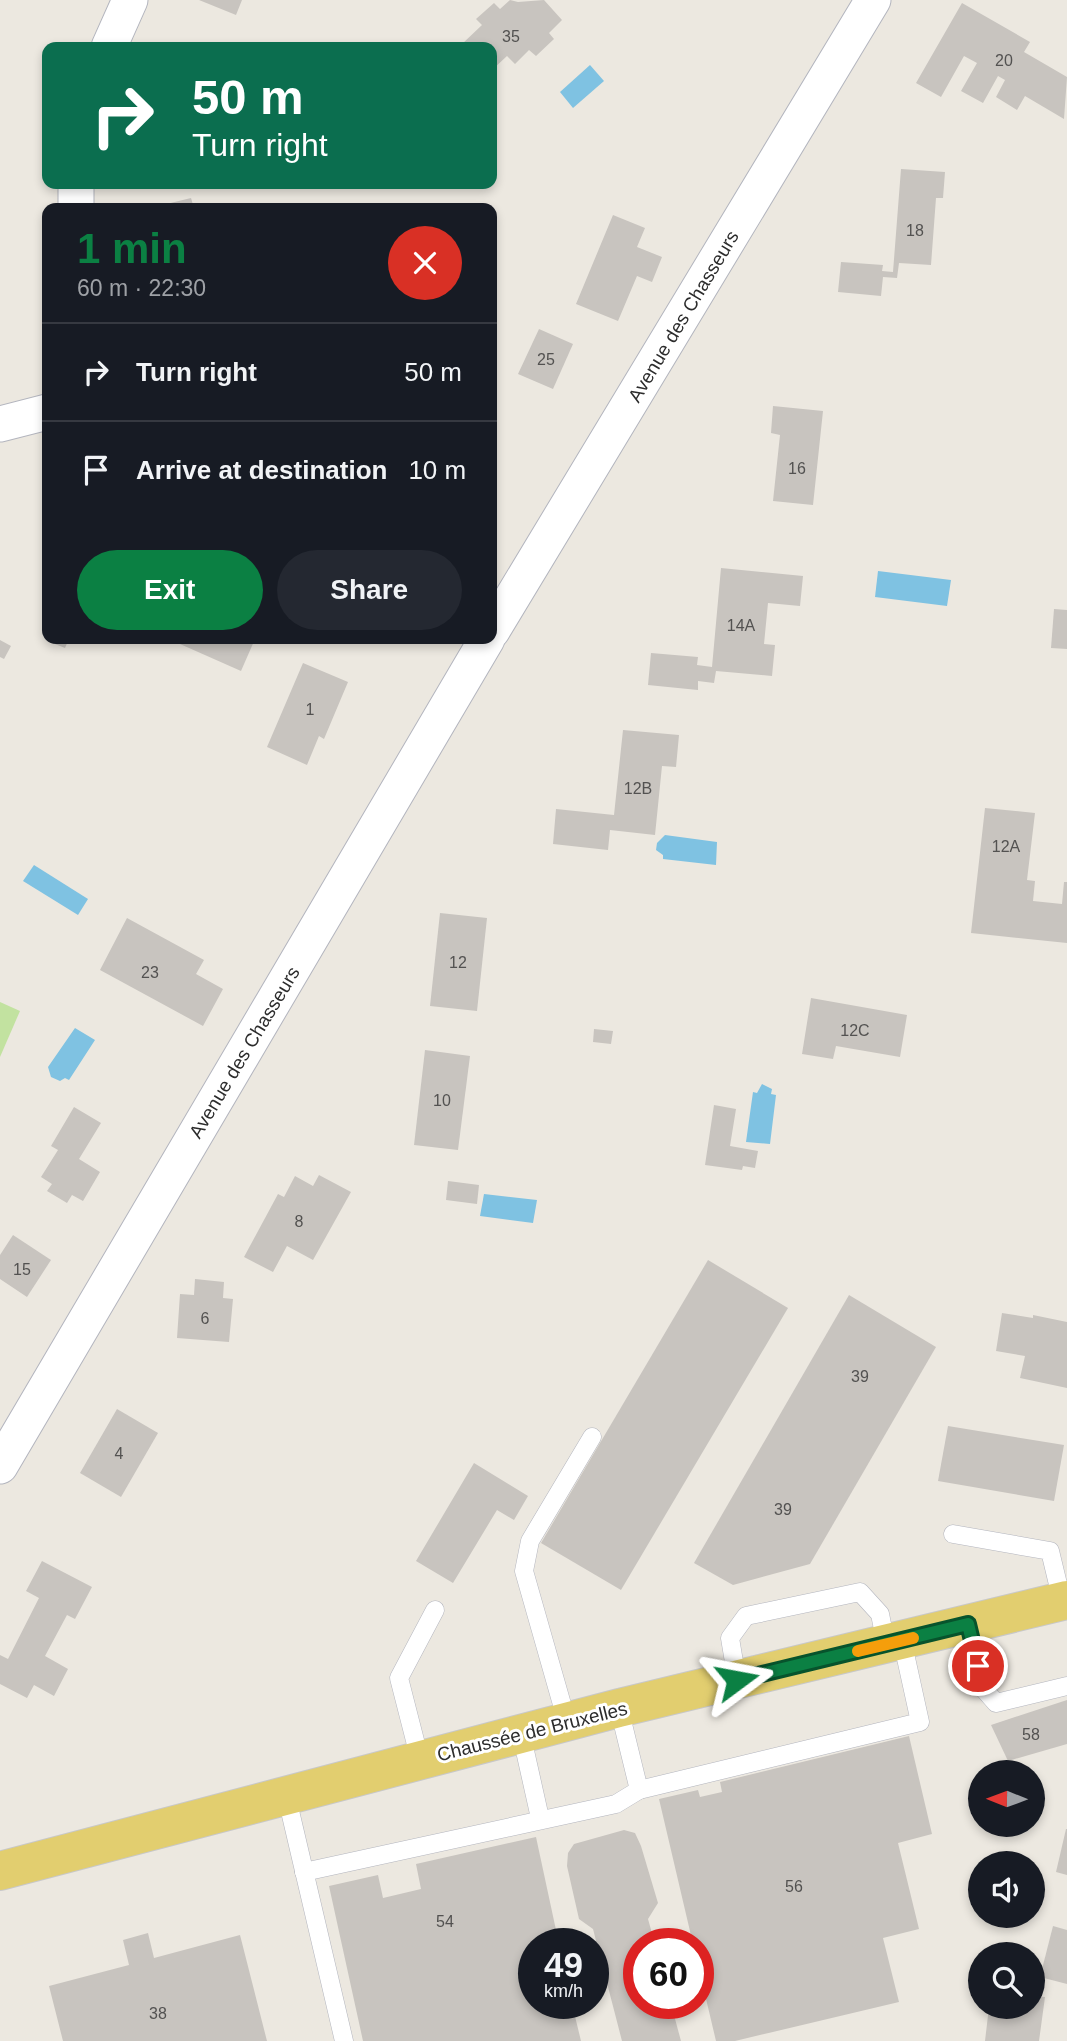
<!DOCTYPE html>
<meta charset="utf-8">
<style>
:root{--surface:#171b24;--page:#242831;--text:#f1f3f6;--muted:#9ea1a6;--line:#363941;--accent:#0b8043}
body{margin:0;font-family:Helvetica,sans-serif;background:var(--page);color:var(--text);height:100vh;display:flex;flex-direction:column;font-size:26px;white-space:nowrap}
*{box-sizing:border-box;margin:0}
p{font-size:23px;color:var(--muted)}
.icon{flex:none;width:38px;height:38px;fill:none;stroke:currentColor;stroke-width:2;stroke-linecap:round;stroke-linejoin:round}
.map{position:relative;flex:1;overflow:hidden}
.sheet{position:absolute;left:42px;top:203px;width:455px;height:441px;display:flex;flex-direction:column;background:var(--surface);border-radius:14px;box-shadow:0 4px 10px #0003}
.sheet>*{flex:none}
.guide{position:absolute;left:42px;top:42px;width:455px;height:147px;border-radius:14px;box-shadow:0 4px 10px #0003;background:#0b6e4f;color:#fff;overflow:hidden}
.needle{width:46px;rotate:271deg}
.controls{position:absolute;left:968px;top:1760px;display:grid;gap:14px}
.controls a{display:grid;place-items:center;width:77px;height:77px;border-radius:50%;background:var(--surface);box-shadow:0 4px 10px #0003;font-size:35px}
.speed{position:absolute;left:518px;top:1928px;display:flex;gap:14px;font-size:35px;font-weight:700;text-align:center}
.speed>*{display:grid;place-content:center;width:91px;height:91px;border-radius:50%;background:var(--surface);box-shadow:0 4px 10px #0003;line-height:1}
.speed small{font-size:18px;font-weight:400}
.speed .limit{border:10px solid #d22;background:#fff;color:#111}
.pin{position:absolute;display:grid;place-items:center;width:60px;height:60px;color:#fff;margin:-30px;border:4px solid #fff;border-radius:50%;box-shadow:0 2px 7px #0007}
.me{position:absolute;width:77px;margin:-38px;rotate:77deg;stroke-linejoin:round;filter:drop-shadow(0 0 5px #0008)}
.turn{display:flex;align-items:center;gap:24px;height:147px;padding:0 35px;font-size:32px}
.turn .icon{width:91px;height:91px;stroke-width:2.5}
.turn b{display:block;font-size:49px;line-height:60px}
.round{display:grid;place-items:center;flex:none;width:74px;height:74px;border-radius:37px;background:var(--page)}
.overview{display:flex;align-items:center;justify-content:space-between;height:119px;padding:0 35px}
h1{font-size:42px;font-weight:800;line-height:52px;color:var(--accent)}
.action{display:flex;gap:14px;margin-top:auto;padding:14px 35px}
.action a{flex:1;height:80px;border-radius:42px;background:var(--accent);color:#fff;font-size:28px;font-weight:800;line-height:80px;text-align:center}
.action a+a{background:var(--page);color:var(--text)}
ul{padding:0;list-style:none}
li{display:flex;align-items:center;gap:21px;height:98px;padding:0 35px;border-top:2px solid var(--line)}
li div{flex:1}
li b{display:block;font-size:26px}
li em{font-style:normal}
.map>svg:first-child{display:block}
</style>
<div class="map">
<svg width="1067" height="2041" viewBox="0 0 1067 2041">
<rect width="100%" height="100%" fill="#ece8e0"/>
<path fill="#c2e2a0" d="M0,1002L20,1011L0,1057Z"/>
<g fill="#7fc2e2">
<path d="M590,65L604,81L573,108L560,92Z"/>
<path d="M878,571L951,580L947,606L875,597Z"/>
<path d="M665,835L717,842L716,865L663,859V855L656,850L657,843Z"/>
<path d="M34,865L88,899L78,915L23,881Z"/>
<path d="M75,1028L95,1040L69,1080L65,1078L60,1081L51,1077L48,1067Z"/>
<path d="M762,1084L772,1089L771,1094L776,1095L770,1144L746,1142L753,1092L757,1093Z"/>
<path d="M484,1194L537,1200L533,1223L480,1216Z"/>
</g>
<g fill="#c8c4bf">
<path d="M199,0H242L236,15Z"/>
<path d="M510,0L518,2L544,0L562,20L549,33L554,39L536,56L529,50L515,64L507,56L492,70V47H465L462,44L482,25L476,19L494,3L500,9Z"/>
<path d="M962,3L1030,42L1024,52L1067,77L1064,119L1025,96L1017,110L996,97L1005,80L998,76L983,103L961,91L977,63L964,56L941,97L916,83Z"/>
<path d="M901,169L945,172L943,198H936L931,265L899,263L897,278L883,277L881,296L838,292L841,262L883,265L882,271L893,272Z"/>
<path d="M191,198L194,208H154V207Z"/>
<path d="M613,215L645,228L637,247L662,257L652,282L637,276L618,321L576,304Z"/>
<path d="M539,329L573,344L553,389L518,374Z"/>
<path d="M773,406L823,411L813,505L773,501L780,435L771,433Z"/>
<path d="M721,568L803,576L800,606L768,603L764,644L775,645L772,676L716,671L714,683L698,681V690L648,685L651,653L698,657L697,665L712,667Z"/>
<path d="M1054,609L1067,610V649L1051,648Z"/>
<path d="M51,639H69L65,648L50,642Z"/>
<path d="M183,639H255L241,671L180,644Z"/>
<path d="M0,640L11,646L4,659L0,657Z"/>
<path d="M303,663L348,682L324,739L319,736L307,765L267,747Z"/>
<path d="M623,730L679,735L676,767L662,766L655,835L610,830L608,850L553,844L556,809L614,815Z"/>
<path d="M985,808L1035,813L1027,880L1035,881L1033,901L1062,904L1064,882H1067V943L971,933Z"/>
<path d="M440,913L487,918L477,1011L430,1006Z"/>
<path d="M127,918L204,960L196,974L223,989L203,1026L100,970Z"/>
<path d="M811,998L907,1015L900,1057L836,1046L833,1059L802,1054Z"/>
<path d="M594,1029L613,1031L611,1044L593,1042Z"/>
<path d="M425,1050L470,1056L458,1150L414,1145Z"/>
<path d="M714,1105L736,1109L730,1146L758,1151L755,1168L743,1166L742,1170L705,1165Z"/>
<path d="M74,1107L101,1123L79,1159L100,1172L83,1201L72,1195L67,1203L47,1191L52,1184L41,1177L58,1150L51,1146Z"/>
<path d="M319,1175L351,1192L313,1260L287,1246L273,1272L244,1257L278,1194L284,1197L295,1176L313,1186Z"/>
<path d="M448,1181L479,1185L477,1204L446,1200Z"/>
<path d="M13,1235L51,1260L27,1297L0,1279V1255Z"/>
<path d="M708,1260L788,1308L621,1590L541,1543Z"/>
<path d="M195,1279L224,1282L223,1298L233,1299L229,1342L177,1338L180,1294L194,1295Z"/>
<path d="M849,1295L936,1347L810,1564L733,1585L694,1563Z"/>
<path d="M1002,1313L1033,1318V1315L1067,1322V1388L1020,1378L1025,1356L996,1351Z"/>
<path d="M117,1409L158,1433L121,1497L80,1473Z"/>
<path d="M948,1426L1064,1445L1054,1501L938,1481Z"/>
<path d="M474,1463L528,1496L514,1520L497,1510L453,1583L416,1561Z"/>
<path d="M42,1561L92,1587L75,1619L67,1615L45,1656L68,1669L54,1696L34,1685L27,1698L0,1684V1655L8,1659L39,1598L26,1591Z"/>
<path d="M1067,1700V1744L1008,1761L991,1725Z"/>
<path d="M909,1736L932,1834L898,1843L919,1929L883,1938L899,2002L735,2041H716L698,1965V1944H693L659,1799L698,1790L700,1797L722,1792L720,1782Z"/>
<path d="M1066,1829H1067V1875L1056,1872Z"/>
<path d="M624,1830L635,1833L641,1846L658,1903L648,1919L655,1944H639V2004H671L681,2041H622L593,1929L579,1919L567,1866L568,1853L574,1844Z"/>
<path d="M536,1837L559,1944H534V2004H572L581,2041H363L329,1886L378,1875L383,1898L421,1889L416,1864Z"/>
<path d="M1053,1926L1067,1930V1984L1040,1977Z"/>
<path d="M148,1933L154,1958L240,1935L267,2041H63L49,1986L129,1965L123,1940Z"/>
<path d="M1032,1996L1045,1997L1039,2041H985L989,2007H1032Z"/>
</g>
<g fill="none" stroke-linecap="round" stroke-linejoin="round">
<g stroke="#b3b5be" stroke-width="19">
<g id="service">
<path d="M953,1534L1050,1551L1062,1601"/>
<path d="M968,1624L982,1687L996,1703L1067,1686"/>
<path d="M737,1680L730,1638L746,1616L860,1592L880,1614L886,1644"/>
<path d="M567,1722L524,1571L530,1541L592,1437"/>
<path d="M521,1733L540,1818"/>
<path d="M420,1760L399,1678L435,1610"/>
<path d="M639,1790L920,1722L902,1640"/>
<path d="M286,1794L344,2041"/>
<path d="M304,1872L616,1804L639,1790L619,1708"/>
</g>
</g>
<g stroke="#b3b5be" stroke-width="37">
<g id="minor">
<path d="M109,47L130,0"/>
<path d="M76,184V208"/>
<path d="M0,424L47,412"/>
<path d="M492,631L873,0"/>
<path d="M0,1466L487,639"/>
</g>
</g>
<g stroke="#c8c8c8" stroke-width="40">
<path id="primary" d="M0,1871L619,1708L1067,1600"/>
</g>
<use href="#service" stroke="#fff" stroke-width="18"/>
<use href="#minor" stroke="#fff" stroke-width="35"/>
<use href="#primary" stroke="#e2ce6f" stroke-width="38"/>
</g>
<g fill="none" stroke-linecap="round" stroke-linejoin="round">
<g stroke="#07532c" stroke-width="18">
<path id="route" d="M737,1680L968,1624L978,1666"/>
</g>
<use href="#route" stroke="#0b8043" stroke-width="12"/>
<path stroke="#f59e0b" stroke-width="12" d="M858,1651L913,1638"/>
</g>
<g text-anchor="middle" stroke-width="6" stroke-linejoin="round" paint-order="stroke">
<g font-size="16" fill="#535251">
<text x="511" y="42">35</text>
<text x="1004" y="66">20</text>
<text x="915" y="236">18</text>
<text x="546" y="365">25</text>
<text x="797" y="474">16</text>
<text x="741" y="631">14A</text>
<text x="310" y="715">1</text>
<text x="638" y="794">12B</text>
<text x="1006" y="852">12A</text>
<text x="458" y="968">12</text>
<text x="150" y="978">23</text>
<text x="855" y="1036">12C</text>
<text x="442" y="1106">10</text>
<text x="299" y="1227">8</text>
<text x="22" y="1275">15</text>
<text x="205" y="1324">6</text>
<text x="860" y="1382">39</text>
<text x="119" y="1459">4</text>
<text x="783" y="1515">39</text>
<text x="1031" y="1740">58</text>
<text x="794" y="1892">56</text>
<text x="445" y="1927">54</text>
<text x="158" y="2019">38</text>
</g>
<g font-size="19" fill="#2c2c2c" stroke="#fff">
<text transform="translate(683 316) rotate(-59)" y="7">Avenue des Chasseurs</text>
<text transform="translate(244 1052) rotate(-59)" y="7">Avenue des Chasseurs</text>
<text transform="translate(532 1731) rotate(-14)" y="7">Chaussée de Bruxelles</text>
</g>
</g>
</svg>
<div class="controls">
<a><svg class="needle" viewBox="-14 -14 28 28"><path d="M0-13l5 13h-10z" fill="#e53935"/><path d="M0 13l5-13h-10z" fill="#9ea1a6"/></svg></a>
<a><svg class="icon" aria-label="sound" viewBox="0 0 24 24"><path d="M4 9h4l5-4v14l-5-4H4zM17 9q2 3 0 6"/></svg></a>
<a><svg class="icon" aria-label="search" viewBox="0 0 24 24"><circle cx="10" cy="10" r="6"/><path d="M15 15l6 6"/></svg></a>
</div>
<div class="speed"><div>49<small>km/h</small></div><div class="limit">60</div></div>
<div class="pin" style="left:978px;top:1666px;background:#d93025"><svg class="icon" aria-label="arrive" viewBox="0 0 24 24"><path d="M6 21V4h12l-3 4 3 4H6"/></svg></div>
<svg class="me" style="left:737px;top:1680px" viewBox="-20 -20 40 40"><path d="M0-17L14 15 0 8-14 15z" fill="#0b8043" stroke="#fff" stroke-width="4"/></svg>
<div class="guide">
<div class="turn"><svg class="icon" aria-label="right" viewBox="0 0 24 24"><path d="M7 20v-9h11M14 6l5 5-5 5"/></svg><div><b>50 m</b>Turn right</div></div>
</div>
<section class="sheet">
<div class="overview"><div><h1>1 min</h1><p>60 m · 22:30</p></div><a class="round" style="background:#d93025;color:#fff"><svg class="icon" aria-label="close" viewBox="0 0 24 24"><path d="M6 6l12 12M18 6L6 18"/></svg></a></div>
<ul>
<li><svg class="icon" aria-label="right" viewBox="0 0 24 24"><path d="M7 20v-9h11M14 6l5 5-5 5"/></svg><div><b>Turn right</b></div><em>50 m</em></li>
<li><svg class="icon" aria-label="arrive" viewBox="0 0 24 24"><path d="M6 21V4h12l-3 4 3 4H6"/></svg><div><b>Arrive at destination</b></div><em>10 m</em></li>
</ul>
<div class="action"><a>Exit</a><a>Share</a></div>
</section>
</div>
